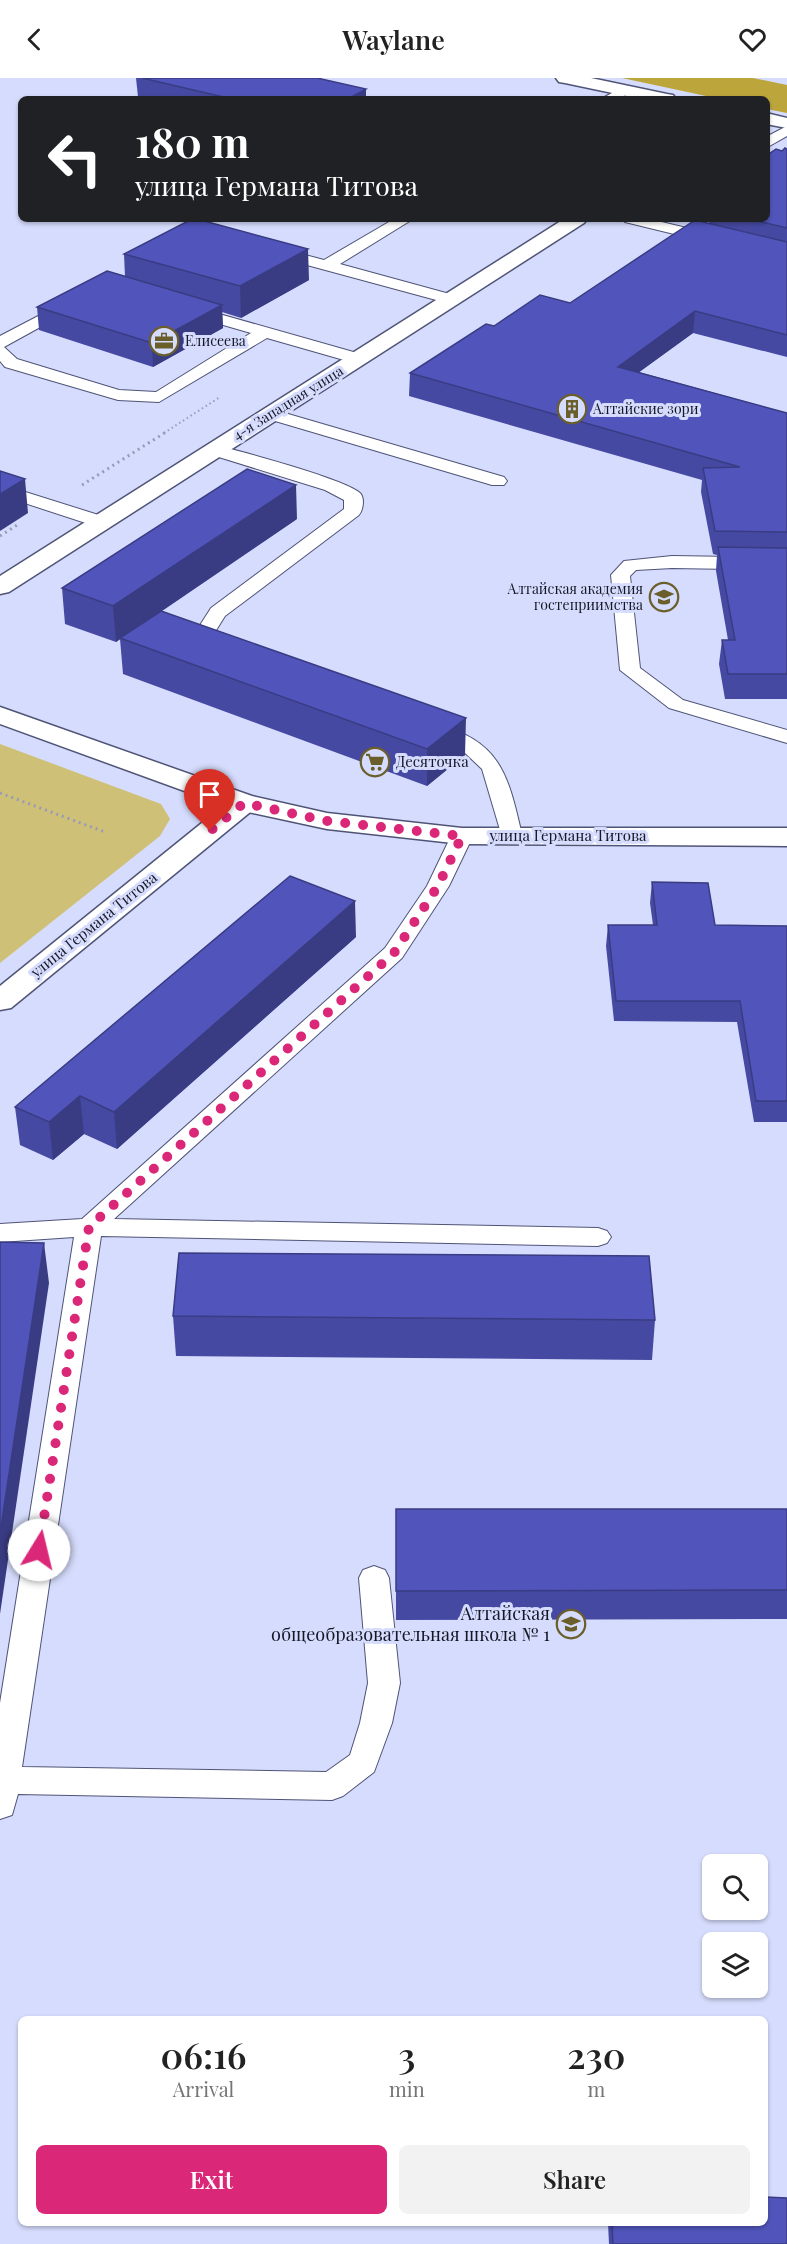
<!DOCTYPE html>
<meta charset="utf-8">
<style>
:root{--surface:#fff;--page:#f2f2f2;--text:#222;--muted:#767676;--accent:#db2777}
body{margin:0;font-family:"Playfair Display",serif;background:var(--page);color:var(--text);height:100vh;display:flex;flex-direction:column;font-size:22px;white-space:nowrap}
*{box-sizing:border-box;margin:0}
p{font-size:20px;color:var(--muted)}
.icon{flex:none;width:33px;height:33px;fill:none;stroke:currentColor;stroke-width:2;stroke-linecap:round;stroke-linejoin:round}
.map{position:relative;flex:1;overflow:hidden}
.drawer{position:absolute;left:18px;top:1938px;width:750px;height:210px;display:flex;flex-direction:column;background:var(--surface);border-radius:9px;box-shadow:0 2px 4px #0004}
.drawer>*{flex:none}
.top-card{position:absolute;left:18px;top:18px;width:752px;height:126px;border-radius:9px;box-shadow:0 2px 4px #0004;background:#202124;color:#fff;overflow:hidden}
.fabs{position:absolute;left:702px;top:1776px;display:grid;gap:12px}
.fabs a{display:grid;place-items:center;width:66px;height:66px;border-radius:9px;background:var(--surface);box-shadow:0 2px 4px #0004;font-size:30px}
.pin{position:absolute;display:grid;place-items:center;width:51px;height:51px;color:#fff;margin:-62px -26px;border-radius:50% 50% 50% 0;rotate:-45deg;box-shadow:0 0 6px #0007}
.pin .icon{rotate:45deg}
.me{position:absolute;width:66px;margin:-33px;rotate:9deg;stroke-linejoin:round;filter:drop-shadow(0 0 4px #0008)}
.turn{display:flex;align-items:center;gap:21px;height:126px;padding:0 18px;font-size:27px}
.turn .icon{width:78px;height:78px;stroke-width:2.5}
.turn b{display:block;font-size:42px;line-height:51px}
.eta{display:flex;justify-content:space-evenly;align-items:center;height:102px;text-align:center}
.eta b{font-size:36px;font-weight:600;line-height:42px}
.button{display:flex;gap:12px;margin-top:auto;padding:12px 18px}
.button a{flex:1;height:69px;border-radius:9px;background:var(--accent);color:#fff;font-size:24px;font-weight:600;line-height:69px;text-align:center}
.button a+a{background:var(--page);color:var(--text)}
header{display:flex;justify-content:space-between;align-items:center;height:78px;padding:0 18px;background:var(--surface);font-size:27px;font-weight:600}
.map>svg:first-child{display:block}
</style>
<header><svg class="icon" aria-label="back" viewBox="0 0 24 24"><path d="M15 5l-7 7 7 7"/></svg>Waylane<svg class="icon" aria-label="heart" viewBox="0 0 24 24"><path d="M12 20l-8-8c-3-5 5-10 8-4 3-6 11-1 8 4z"/></svg></header>
<div class="map">
<svg width="787" height="2166" viewBox="0 0 787 2166">
<rect width="100%" height="100%" fill="#d6dcfd"/>
<path fill="#cfc077" d="M0,666L161,726L170,741L160,758L0,885Z"/>
<path fill="#bca63c" d="M622,0H753L787,7V35L767,31L766,21H720Z"/>
<g fill="none" stroke-linecap="round" stroke-linejoin="round">
<g stroke="#4f5477" stroke-width="2">
<g id="service">
<path d="M623,9L628,10L630,13C622,22 612,21 601,21Z"/>
<path d="M787,48V58L766,70V59Z"/>
<path d="M394,141H413L340,186L457,218L459,221L457,224L451,226L270,177L267,174L275,169L324,182Z"/>
<path d="M622,141H649L716,157L719,160L711,165L625,144Z"/>
<path d="M67,223L73,225L75,228L73,231L4,269L17,281L119,312L156,314L251,255L185,236L183,233L191,228L364,277L366,281L358,286L267,260L159,324L118,322L5,289L0,283V258Z"/>
<path d="M271,331L504,399L507,403L504,407H492L265,340L262,336L265,332Z"/>
<path d="M215,367C240,373 344,401 360,415C365,420 363,432 359,437L225,538L215,554L235,576L232,580C216,584 204,567 195,555L211,530L344,431V422L325,412L209,376L206,372L209,368Z"/>
<path d="M0,406L108,440L110,444L108,448L101,450L0,417Z"/>
<path d="M672,478L787,480V492L672,490L636,492L630,498L640,590L683,622L787,652V665L669,630L620,592L611,497L624,483Z"/>
<path d="M434,646C501,662 508,697 522,757L519,762L511,764L503,762L482,691L464,674L427,656L424,652L427,648Z"/>
<path d="M462,751L470,753L473,758L449,808L402,880L114,1141L598,1150L607,1153L611,1159L607,1165L598,1168L101,1158L22,1689L326,1694L350,1677L360,1645L368,1605L359,1500L363,1492L374,1488L385,1492L389,1500L400,1605L392,1645L374,1694L343,1718L332,1722L18,1716L12,1737L0,1741V1625L74,1159L0,1164V1146L82,1141L385,870L427,808L451,758L454,753Z"/>
</g>
</g>
<g stroke="#4f5477" stroke-width="3">
<g id="minor">
<path d="M564,141H587L584,145L9,514L0,516V498Z"/>
<path d="M244,717L254,719L258,725L254,731L11,930L0,932V908L234,719Z"/>
</g>
</g>
<g stroke="#4f5477" stroke-width="3">
<g id="tertiary">
<path d="M556,0H591L667,16L673,17L676,21H641L565,5L559,4Z"/>
<path d="M766,35L787,40V50L766,46Z"/>
<path d="M0,629L252,718L327,735L462,750H787V768L462,766L327,751L234,731L0,646Z"/>
</g>
</g>
<path stroke="#979bb6" stroke-width="2" stroke-dasharray="1.5 3" stroke-linecap="butt" d="M164,355L220,319"/>
<g stroke="#979bb6" stroke-width="3" stroke-dasharray="2 4" stroke-linecap="butt">
<path d="M82,407L166,354"/>
<path d="M0,458L17,447"/>
<path d="M0,715L105,754"/>
</g>
<use href="#service" fill="#fff" fill-rule="evenodd"/>
<use href="#minor" fill="#fff" fill-rule="evenodd"/>
<use href="#tertiary" fill="#fff" fill-rule="evenodd"/>
</g>
<g fill="#4649a1">
<path d="M136,0H317L366,21H145L138,19Z"/>
<path d="M787,71V279L693,255L639,294L787,335V621H725L719,586L722,562H728L716,493L717,477L713,476L701,414L702,402L409,318L410,295L494,248L570,225L709,145V141H766L782,73Z"/>
<path d="M124,176L309,202L241,240L222,234L223,250L153,289L39,252L37,229L125,199Z"/>
<path d="M297,441L162,533L465,677L427,708L123,596L120,561L116,564L65,546L62,510Z"/>
<path d="M652,804L715,847L787,848V1044H754L737,944L614,943L606,868L608,847H653L650,825Z"/>
<path d="M356,859L117,1071L84,1056L53,1082L20,1067L15,1029Z"/>
<path d="M173,1238L655,1242L652,1282L176,1278Z"/>
<path d="M396,1431H787V1541L396,1542Z"/>
<path d="M608,2145H765L787,2166H609Z"/>
</g>
<g fill="#393c83">
<path d="M366,11V21H348Z"/>
<path d="M308,171L309,202L241,240L240,208Z"/>
<path d="M222,227L223,250L153,289L152,265Z"/>
<path d="M695,233L693,255L616,311L618,289Z"/>
<path d="M25,401L28,435L0,453V416Z"/>
<path d="M296,407L297,441L116,564L113,528Z"/>
<path d="M466,640L465,677L427,708V671Z"/>
<path d="M355,823L356,859L117,1071L114,1034Z"/>
<path d="M80,1018L84,1056L53,1082L49,1044Z"/>
<path d="M44,1165L49,1205L0,1536V1455Z"/>
</g>
<g fill="#5155bb" stroke="#393c83" stroke-width="1.5">
<path d="M142,0H317L366,11L348,21H232Z"/>
<path d="M785,70L787,71V150L749,141H766V78L776,71L782,73Z"/>
<path d="M192,141H197L308,171L240,208L124,176Z"/>
<path d="M695,142L787,164V257L695,233L618,289L787,335V454L715,453L703,390L740,389L410,295L486,246L494,248L540,217L570,225Z"/>
<path d="M107,193L222,227L152,265L37,229Z"/>
<path d="M247,391L296,407L113,528L62,510Z"/>
<path d="M0,393L25,401L0,416Z"/>
<path d="M718,469L787,470V596H728L722,562H735Z"/>
<path d="M161,533L466,640L427,671L120,560Z"/>
<path d="M290,798L355,823L114,1034L80,1018L49,1044L15,1029Z"/>
<path d="M652,804L708,805L715,847L787,848V1023H756L740,923H616L608,847H657Z"/>
<path d="M0,1164L44,1165L0,1455Z"/>
<path d="M179,1175L649,1178L655,1242L173,1238Z"/>
<path d="M396,1431H787V1512L396,1513Z"/>
<path d="M765,2119L787,2120V2166H613L612,2145H765Z"/>
</g>
<g fill="none" stroke-linecap="round" stroke-linejoin="round">
<path stroke="#db2777" stroke-width="10" stroke-dasharray="0 18" d="M39,1472L89,1149L394,875L438,808L462,758L327,743L244,725L210,753"/>
</g>
<defs>
<g id="office-ring" transform="scale(1.5)"><circle r="9.5" fill="#d6dcfd" stroke="#6a5f2b" stroke-width="1.5"/><path d="M-6-3h4V-5.5h4V-3h4V5H-6ZM-1-4.5V-3h2v-1.5ZM-6 0V1H6V0Z" fill="#6a5f2b"/></g>
<g id="building-ring" transform="scale(1.5)"><circle r="9.5" fill="#d6dcfd" stroke="#6a5f2b" stroke-width="1.5"/><path d="M-4-6H4V6H1V3H-1V6H-4ZM-2.5-4.3h1.7v1.8h-1.7ZM.8-4.3h1.7v1.8H.8ZM-2.5-1h1.7V.8h-1.7ZM.8-1h1.7V.8H.8Z" fill="#6a5f2b"/></g>
<g id="university-ring" transform="scale(1.5)"><circle r="9.5" fill="#d6dcfd" stroke="#6a5f2b" stroke-width="1.5"/><path d="M0-5L7-2L0 1L-7-2ZM-4 1L0 2.5L4 1V4Q0 6-4 4Z" fill="#6a5f2b"/></g>
<g id="supermarket-ring" transform="scale(1.5)"><circle r="9.5" fill="#d6dcfd" stroke="#6a5f2b" stroke-width="1.5"/><path d="M-6-5.5h2.5l.6 2H6L4.5 2H-2.5L-4.4-4H-6ZM-1.5 3.2a1.3 1.3 0 1 0 .1 0ZM3 3.2a1.3 1.3 0 1 0 .1 0Z" fill="#6a5f2b"/></g>
<g id="school-ring" transform="scale(1.5)"><circle r="9.5" fill="#d6dcfd" stroke="#6a5f2b" stroke-width="1.5"/><path d="M0-5L7-2L0 1L-7-2ZM-4 1L0 2.5L4 1V4Q0 6-4 4Z" fill="#6a5f2b"/></g>
</defs>
<g fill-rule="evenodd">
<use href="#office-ring" x="164" y="263"/>
<use href="#building-ring" x="572" y="331"/>
<use href="#university-ring" x="664" y="519"/>
<use href="#supermarket-ring" x="375" y="684"/>
<use href="#school-ring" x="571" y="1546"/>
</g>
<g text-anchor="middle" stroke-width="6" stroke-linejoin="round" paint-order="stroke">
<g font-size="14" fill="#151725" stroke="#d6dcfd" text-anchor="start">
<text x="185" y="268">Елисеева</text>
<text x="593" y="336">Алтайские зори</text>
<text x="643" y="516" text-anchor="end">Алтайская академия<tspan x="643" dy="16">гостеприимства</tspan></text>
</g>
<g font-size="14" fill="#151725" stroke="#d6dcfd">
<text transform="translate(288 325) rotate(-32)" y="5">4-я Западная улица</text>
</g>
<g font-size="15" fill="#151725" stroke="#d6dcfd" text-anchor="start">
<text x="396" y="689">Десяточка</text>
</g>
<g font-size="15" fill="#151725" stroke="#d6dcfd">
<text x="568" y="763">улица Германа Титова</text>
<text transform="translate(94 847) rotate(-39)" y="5">улица Германа Титова</text>
</g>
<g font-size="18" fill="#151725" stroke="#d6dcfd" text-anchor="end">
<text x="550" y="1542">Алтайская<tspan x="550" dy="21">общеобразовательная школа № 1</tspan></text>
</g>
</g>
</svg>
<div class="fabs">
<a><svg class="icon" aria-label="search" viewBox="0 0 24 24"><circle cx="10" cy="10" r="6"/><path d="M15 15l6 6"/></svg></a>
<a><svg class="icon" aria-label="layers" viewBox="0 0 24 24"><path d="M12 4l9 5-9 5-9-5zM3 14l9 5 9-5"/></svg></a>
</div>
<div class="pin" style="left:210px;top:753px;background:#d93025"><svg class="icon" aria-label="arrive" viewBox="0 0 24 24"><path d="M6 21V4h12l-3 4 3 4H6"/></svg></div>
<svg class="me" style="left:39px;top:1472px" viewBox="-20 -20 40 40"><circle r="19" fill="#fff"/><path d="M0-13L10 11 0 6-10 11z" fill="#db2777"/></svg>
<div class="top-card">
<div class="turn"><svg class="icon" aria-label="left" viewBox="0 0 24 24"><path d="M17 20v-9H6M10 6l-5 5 5 5"/></svg><div><b>180 m</b>улица Германа Титова</div></div>
</div>
<section class="drawer">
<div class="eta">
<div><b>06:16</b><p>Arrival</p></div>
<div><b>3</b><p>min</p></div>
<div><b>230</b><p>m</p></div>
</div>
<div class="button"><a>Exit</a><a>Share</a></div>
</section>
</div>
